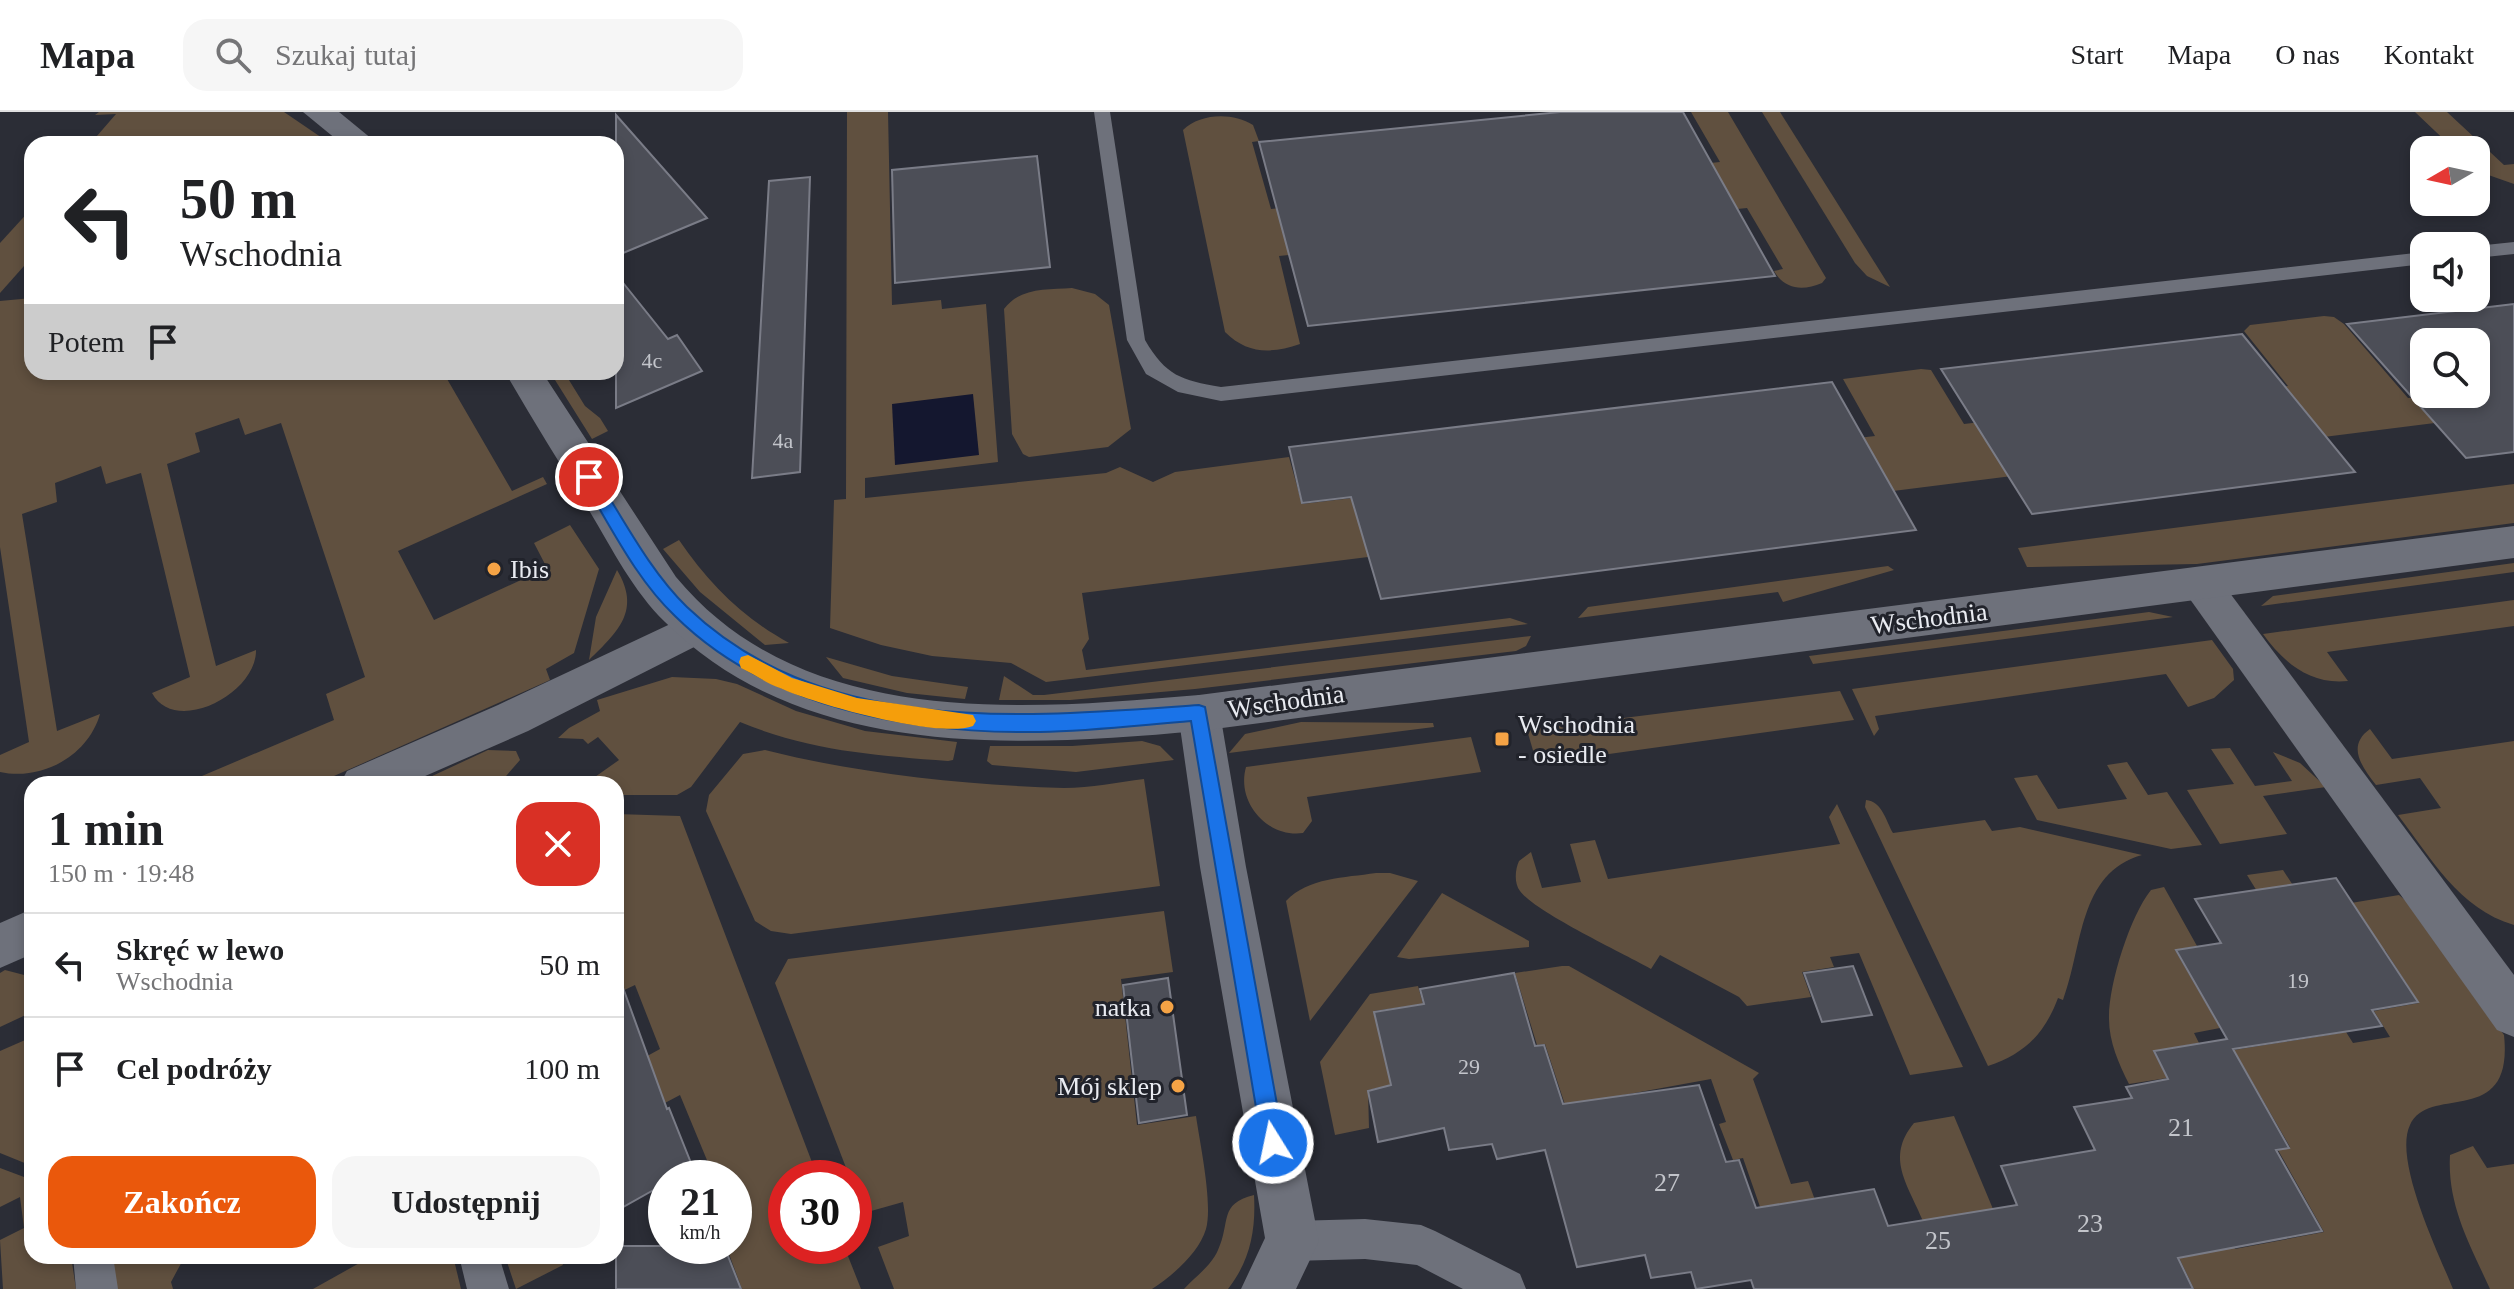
<!DOCTYPE html>
<html lang="pl">
<meta charset="utf-8">
<style>
:root{--surface:#fff;--page:#f6f6f6;--text:#202124;--muted:#757577;--line:#e0e0e0;--accent:#ea580c}
body{margin:0;font-family:Georgia,serif;background:var(--page);color:var(--text);height:100vh;display:flex;flex-direction:column;font-size:30px;white-space:nowrap}
*{box-sizing:border-box;margin:0}
p{font-size:26px;color:var(--muted)}
.icon{flex:none;width:44px;height:44px;fill:none;stroke:currentColor;stroke-width:2;stroke-linecap:round;stroke-linejoin:round}
.map{position:relative;flex:1;overflow:hidden}
.drawer{position:absolute;left:24px;top:664px;width:600px;height:488px;display:flex;flex-direction:column;background:var(--surface);border-radius:24px;box-shadow:0 4px 12px #0003}
.drawer>*{flex:none}
.hud{position:absolute;left:24px;top:24px;width:600px;height:244px;border-radius:24px;box-shadow:0 4px 12px #0003;background:#fff;color:var(--text);overflow:hidden}
.needle{width:52px;rotate:261deg}
.fabs{position:absolute;left:2410px;top:24px;display:grid;gap:16px}
.fabs a{display:grid;place-items:center;width:80px;height:80px;border-radius:16px;background:var(--surface);box-shadow:0 4px 12px #0003;font-size:40px}
.speed{position:absolute;left:648px;top:1048px;display:flex;gap:16px;font-size:40px;font-weight:700;text-align:center}
.speed>*{display:grid;place-content:center;width:104px;height:104px;border-radius:50%;background:var(--surface);box-shadow:0 4px 12px #0003;line-height:1}
.speed small{font-size:20px;font-weight:400}
.speed .limit{border:12px solid #d22;background:#fff;color:#111}
.pin{position:absolute;display:grid;place-items:center;width:68px;height:68px;color:#fff;margin:-34px;border:4px solid #fff;border-radius:50%;box-shadow:0 2px 8px #0007}
.me{position:absolute;width:88px;margin:-44px;rotate:350deg;stroke-linejoin:round;filter:drop-shadow(0 0 6px #0008)}
.turn{display:flex;align-items:center;gap:28px;height:168px;padding:0 24px;font-size:36px}
.turn .icon{width:104px;height:104px;stroke-width:2.5}
.turn b{display:block;font-size:56px;line-height:68px}
.then{display:flex;align-items:center;height:76px;padding:0 24px;background:#0003;gap:16px;font-size:30px}
.round{display:grid;place-items:center;flex:none;width:84px;height:84px;border-radius:24px;background:var(--page)}
.head{display:flex;align-items:center;justify-content:space-between;height:136px;padding:0 24px}
h1{font-size:48px;font-weight:800;line-height:60px}
.action{display:flex;gap:16px;margin-top:auto;padding:16px 24px}
.action a{flex:1;height:92px;border-radius:24px;background:var(--accent);color:#fff;font-size:32px;font-weight:800;line-height:92px;text-align:center}
.action a+a{background:var(--page);color:var(--text)}
ul{padding:0;list-style:none}
li{display:flex;align-items:center;gap:24px;height:104px;padding:0 24px;border-top:2px solid var(--line)}
li div{flex:1}
li b{display:block;font-size:30px}
li em{font-style:normal}
header{display:flex;align-items:center;gap:48px;box-sizing:border-box;height:112px;padding:0 40px;background:var(--surface);border-bottom:2px solid var(--line)}
header strong{font-size:38px}
nav{display:flex;gap:44px;margin-inline-start:auto;font-size:28px}
.search{width:560px;height:72px;background:var(--page);display:flex;align-items:center;gap:20px;box-sizing:border-box;padding:0 28px;border-radius:24px;color:var(--muted);font-size:30px}
.map>svg:first-child{display:block}
</style>
<header>
<strong>Mapa</strong>
<div class="search"><svg class="icon" aria-label="search" viewBox="0 0 24 24"><circle cx="10" cy="10" r="6"/><path d="M15 15l6 6"/></svg>Szukaj tutaj</div>
<nav><a>Start</a><a>Mapa</a><a>O nas</a><a>Kontakt</a></nav>
</header>
<div class="map">
<svg width="2514" height="1177" viewBox="0 0 2514 1177">
<rect width="100%" height="100%" fill="#2b2d36"/>
<g fill="#60503f">
<path d="M99,0H284L331,32H90L116,2L95,3Z"/>
<path d="M847,0H888L892,193L941,188L942,197L986,192L998,350L865,366V386L1106,361L1120,355L1153,370L1175,360L1289,345L1302,392L1875,324L1843,267L1921,257L1931,258L1964,312L2288,274L2244,219L2250,213L2324,204L2334,205L2344,212L2408,286L2476,282L2514,301L1082,481L1089,527L1082,538L1086,558L1510,506L1528,512L1046,570L1011,551L932,544L881,533L830,516L834,388L846,387Z"/>
<path d="M1691,0H1728L1826,166L1822,171C1803,179 1785,178 1774,159L1783,157L1747,96L1279,144L1300,232C1271,242 1247,242 1225,220L1183,18C1200,1 1233,0 1253,13L1259,29L1252,30L1271,97L1720,50Z"/>
<path d="M1762,0H1780L1890,175L1867,164L1855,151Z"/>
<path d="M2415,0H2447L2504,53L2514,52V72L2477,59L2476,38H2455Z"/>
<path d="M32,96V145L0,181V131Z"/>
<path d="M1072,176L1095,182L1109,193L1131,317L1108,335L1029,345L1023,342L1012,322L1004,197C1020,175 1047,178 1072,176Z"/>
<path d="M32,186V260H443L512,379L543,365L547,372L398,439L434,508L547,456L534,431L570,413L599,457L574,541L546,557L550,568L316,672H183L334,608L326,582L365,565L281,311L245,323L239,306L195,321L200,340L167,352L216,554L256,538C257,582 175,624 152,581L190,565L141,361L106,372L101,354L55,371L57,390L22,402L57,619L100,602C88,644 42,669 0,660V643L29,630L0,435V189Z"/>
<path d="M550,260H564L585,294L600,306L608,319L592,327Z"/>
<path d="M2514,372V411L2197,452L2027,455L2018,436Z"/>
<path d="M679,428C709,472 743,506 789,531L765,533L700,480L663,437Z"/>
<path d="M2514,451V460L2261,494L2273,484Z"/>
<path d="M1888,454L1894,458L1783,490L1778,480L1578,506L1588,495Z"/>
<path d="M617,458C641,498 619,519 589,548L596,505Z"/>
<path d="M2514,488V514L2327,540L2348,569C2310,573 2284,551 2263,522Z"/>
<path d="M2149,500L2173,505L1813,552L1809,544Z"/>
<path d="M1531,524L1526,534L1516,539L1195,577L1070,588H999L1004,564L1033,583H1044Z"/>
<path d="M2212,528L2233,557L2234,568L2214,586L2188,595L2166,562L1875,604L1879,617L1874,624L1852,577Z"/>
<path d="M826,545L892,564L968,575L965,587L907,581L843,566Z"/>
<path d="M672,565L716,567L737,572L796,599L865,619L957,630L953,648L948,649C874,643 810,639 740,610L691,675L677,683H616V672H585L619,648L598,625L588,632L583,627L558,626L569,616L600,599L597,588Z"/>
<path d="M1840,579L1854,608L1537,652L1527,618Z"/>
<path d="M1301,610L1433,611L1434,615L1229,641L1245,622Z"/>
<path d="M2370,617L2392,647L2514,629V813C2459,797 2431,746 2398,703L2441,696L2420,666L2376,673C2362,655 2346,634 2370,617Z"/>
<path d="M1471,625L1481,660L1307,685L1312,709L1303,721C1267,726 1236,690 1246,655Z"/>
<path d="M1142,629L1160,634L1174,648L1076,660L992,653L987,649L990,634H1072Z"/>
<path d="M2230,636L2255,674L2292,669L2273,640L2300,651L2326,675L2263,684L2287,722L2220,732L2187,678L2234,672L2211,637Z"/>
<path d="M488,638L516,639L520,648L499,672H415Z"/>
<path d="M765,638C859,662 967,673 1064,676C1091,676 1118,670 1144,667L1160,774L791,822L771,819L755,809L706,699L709,683L743,642Z"/>
<path d="M2127,650L2148,683L2167,680L2202,733L2171,737L2037,708L2014,666L2037,663L2058,697L2127,687L2107,653Z"/>
<path d="M1866,688C1882,689 1886,709 1893,721L1985,708L1992,719L2020,715L2142,743C2078,761 2083,835 2063,888L2058,886C2045,921 2025,942 1988,954L1865,695Z"/>
<path d="M1837,692L1963,955L1910,963L1859,841L1830,845L1834,855L1802,860L1811,885L1747,894L1739,885L1660,843L1651,857C1625,842 1535,800 1520,779C1514,771 1515,758 1519,749L1531,740L1542,776L1581,770L1570,732L1595,728L1608,767L1840,732L1829,705Z"/>
<path d="M616,702L680,704L818,1066H786V1134H844L861,1177H742L726,1134H734V1066H687L709,1053L680,983L646,1001L629,954L660,937L635,873L616,882Z"/>
<path d="M2283,758L2309,798L2399,783L2411,793L2504,923C2514,1018 2429,971 2410,1013C2393,1048 2439,1142 2453,1177H2194L2172,1131L2227,1121L2235,1137L2324,1120L2278,1038L2290,1035L2234,938L2346,920L2353,931L2390,925L2374,899L2419,891L2385,838L2349,843L2276,810L2247,763Z"/>
<path d="M1376,761H1390L1418,769L1310,909L1286,789C1309,765 1344,766 1376,761Z"/>
<path d="M2164,775L2197,834L2175,838L2220,916L2194,921L2199,931L2153,939L2167,966L2129,972C2119,952 2109,930 2109,907C2108,874 2130,804 2151,778Z"/>
<path d="M1442,781L1529,829V835L1409,847L1397,845Z"/>
<path d="M1164,799L1173,860L1121,867L1137,1013L1196,1004C1200,1032 1213,1092 1206,1117C1199,1141 1172,1164 1152,1177H894L878,1135L909,1124L903,1090L864,1101L854,1075V1066H850L775,871L788,847Z"/>
<path d="M1562,854H1569L1759,961L1753,967L1791,1072L1808,1069L1829,1126L1774,1135L1743,1046L1733,1048L1719,1012L1726,1010L1711,967L1618,984L1571,1011L1545,932L1537,933L1515,861Z"/>
<path d="M5,858L28,864L32,871V900L0,915V861Z"/>
<path d="M1418,874L1423,892L1374,899L1391,973L1368,978L1369,1016L1335,1023L1320,950L1370,882Z"/>
<path d="M32,925V1054L0,1041V939Z"/>
<path d="M1954,1004L1993,1097L1923,1109C1908,1072 1885,1046 1914,1011Z"/>
<path d="M2473,1034L2487,1056L2514,1052V1177H2490C2470,1133 2447,1093 2450,1043Z"/>
<path d="M0,1056L32,1068V1144H71L76,1177H3L0,1128L24,1116L20,1085L0,1095Z"/>
<path d="M1254,1083C1256,1118 1250,1149 1228,1177H1184C1196,1164 1211,1154 1218,1138C1231,1110 1218,1092 1254,1083Z"/>
<path d="M110,1144H185L171,1170L173,1177H116Z"/>
<path d="M372,1144H453L461,1177H313Z"/>
<path d="M505,1144H560L563,1153L516,1177Z"/>
</g>
<path fill="#14172f" d="M973,282L979,343L895,353L892,292Z"/>
<g fill="#4c4e57" stroke="#7a7c87" stroke-width="2" fill-rule="evenodd">
<path d="M1560,0H1683L1775,164L1308,214L1259,30Z"/>
<path d="M616,3L707,106L616,144Z"/>
<path d="M1037,44L1050,155L895,171L892,58Z"/>
<path d="M810,65L800,360L752,366L769,69Z"/>
<path d="M616,162L668,227L677,223L702,259L616,296Z"/>
<path d="M2514,192V340L2466,346L2347,212ZM2424,230H2476V282H2424Z"/>
<path d="M2242,222L2355,360L2032,402L1941,257Z"/>
<path d="M1832,270L1916,418L1381,487L1351,385L1302,391L1289,335Z"/>
<path d="M2336,766L2418,890L2372,898L2382,914L2233,937L2289,1036L2276,1038L2322,1119L2178,1146L2193,1177H1754L1751,1168L1696,1177L1691,1160L1651,1166L1645,1143L1577,1155L1545,1038L1497,1047L1492,1032L1449,1038L1444,1016L1378,1030L1368,979L1391,973L1374,900L1424,892L1420,877L1514,861L1535,934L1544,933L1563,992L1699,973L1726,1050L1739,1048L1756,1096L1874,1077L1888,1114L2017,1093L2001,1054L2095,1038L2074,995L2132,986L2126,975L2168,967L2154,939L2227,927L2176,838L2221,831L2195,787Z"/>
<path d="M1853,854L1872,903L1822,910L1804,861Z"/>
<path d="M1168,866L1187,1003L1139,1011L1123,873Z"/>
<path d="M622,873L667,997L669,996L693,1056L675,1066H666V1071L616,1099V874Z"/>
<path d="M616,1134H724L741,1177H616Z"/>
</g>
<g fill="none" stroke-linecap="round" stroke-linejoin="round">
<g fill="#6e717b" fill-rule="evenodd">
<path d="M1094,0H1110L1145,228C1166,264 1181,268 1221,275L2424,140V152L1221,289L1178,280L1146,262L1127,228Z"/>
<path d="M2514,130V142L2476,146V134Z"/>
</g>
<g fill="#6e717b" fill-rule="evenodd">
<path d="M1365,1107L1421,1113L1435,1119L1520,1162L1526,1177H1463L1417,1153L1365,1147L1292,1149L1278,1143L1272,1129L1278,1115L1292,1109Z"/>
<path d="M73,1144H113L118,1177H76Z"/>
<path d="M459,1144H499L509,1177H467Z"/>
</g>
<g fill="#6e717b" fill-rule="evenodd">
<path d="M2201,457L2215,461L2514,863V925L2497,918L2187,483L2181,472L2187,461Z"/>
<path d="M698,499L712,504L718,515L712,526L528,619L407,672H340L347,659L498,593Z"/>
<path d="M1199,583L1214,589L1220,601L1246,755L1319,1129L1296,1177H1241L1265,1126L1200,755L1178,601L1184,589Z"/>
<path d="M32,797V842L0,856V811Z"/>
</g>
<g fill="#6e717b" fill-rule="evenodd">
<path d="M303,0H339L378,32H342Z"/>
<path d="M505,260H542L676,465C803,618 1022,598 1199,583L2514,414V446L1199,619C1018,635 805,649 665,510C634,480 612,437 590,400C561,353 532,307 505,260Z"/>
</g>
</g>
<path fill="#1a73e8" stroke="#114b97" stroke-width="2" d="M589,359L594,361C623,406 649,458 687,495C824,626 1025,605 1199,593L1205,595L1284,1031L1280,1038L1273,1042L1265,1038L1262,1031L1191,609C1141,613 1090,619 1040,620C912,622 769,597 675,504C636,467 611,415 583,369V361Z"/>
<path fill="#f59e0b" d="M748,543L792,566L857,586L973,603L976,609L973,614C938,627 815,592 780,576C766,571 754,562 741,556L739,550L741,545Z"/>
<g fill="#f5a345" stroke="#21232b" stroke-width="3">
<circle cx="494" cy="457" r="8"/>
<rect x="1494" y="619" width="16" height="16" rx="4"/>
<circle cx="1167" cy="895" r="8"/>
<circle cx="1178" cy="974" r="8"/>
</g>
<g text-anchor="middle" stroke-width="6" stroke-linejoin="round" paint-order="stroke">
<g font-size="22" fill="#c2c4ca">
<text x="652" y="256">4c</text>
<text x="783" y="336">4a</text>
<text x="2298" y="876">19</text>
<text x="1469" y="962">29</text>
</g>
<g font-size="26" fill="#e9ebf1" stroke="#21232b" text-anchor="start">
<text x="510" y="466">Ibis</text>
<text x="1518" y="621">Wschodnia<tspan x="1518" dy="30">- osiedle</tspan></text>
<text x="1151" y="904" text-anchor="end">natka</text>
<text x="1162" y="983" text-anchor="end">Mój sklep</text>
</g>
<g font-size="26" fill="#e9ebf1" stroke="#21232b">
<text transform="translate(1929 506) rotate(-7)" y="9">Wschodnia</text>
<text transform="translate(1286 589) rotate(-8)" y="9">Wschodnia</text>
</g>
<g font-size="26" fill="#c2c4ca">
<text x="2181" y="1024">21</text>
<text x="1667" y="1079">27</text>
<text x="2090" y="1120">23</text>
<text x="1938" y="1137">25</text>
</g>
</g>
</svg>
<div class="fabs">
<a><svg class="needle" viewBox="-14 -14 28 28"><path d="M0-13l5 13h-10z" fill="#e53935"/><path d="M0 13l5-13h-10z" fill="#757577"/></svg></a>
<a><svg class="icon" aria-label="sound" viewBox="0 0 24 24"><path d="M4 9h4l5-4v14l-5-4H4zM17 9q2 3 0 6"/></svg></a>
<a><svg class="icon" aria-label="search" viewBox="0 0 24 24"><circle cx="10" cy="10" r="6"/><path d="M15 15l6 6"/></svg></a>
</div>
<div class="speed"><div>21<small>km/h</small></div><div class="limit">30</div></div>
<div class="pin" style="left:589px;top:365px;background:#d93025"><svg class="icon" aria-label="arrive" viewBox="0 0 24 24"><path d="M6 21V4h12l-3 4 3 4H6"/></svg></div>
<svg class="me" style="left:1273px;top:1031px" viewBox="-20 -20 40 40"><circle r="17" fill="#1a73e8" stroke="#fff" stroke-width="3"/><path d="M0-11L8 9 0 5-8 9z" fill="#fff"/></svg>
<div class="hud">
<div class="turn"><svg class="icon" aria-label="left" viewBox="0 0 24 24"><path d="M17 20v-9H6M10 6l-5 5 5 5"/></svg><div><b>50 m</b>Wschodnia</div></div>
<div class="then">Potem<svg class="icon" aria-label="arrive" viewBox="0 0 24 24"><path d="M6 21V4h12l-3 4 3 4H6"/></svg></div>
</div>
<section class="drawer">
<div class="head"><div><h1>1 min</h1><p>150 m · 19:48</p></div><a class="round" style="background:#d93025;color:#fff"><svg class="icon" aria-label="close" viewBox="0 0 24 24"><path d="M6 6l12 12M18 6L6 18"/></svg></a></div>
<ul>
<li><svg class="icon" aria-label="left" viewBox="0 0 24 24"><path d="M17 20v-9H6M10 6l-5 5 5 5"/></svg><div><b>Skręć w lewo</b><p>Wschodnia</p></div><em>50 m</em></li>
<li><svg class="icon" aria-label="arrive" viewBox="0 0 24 24"><path d="M6 21V4h12l-3 4 3 4H6"/></svg><div><b>Cel podróży</b></div><em>100 m</em></li>
</ul>
<div class="action"><a>Zakończ</a><a>Udostępnij</a></div>
</section>
</div>
